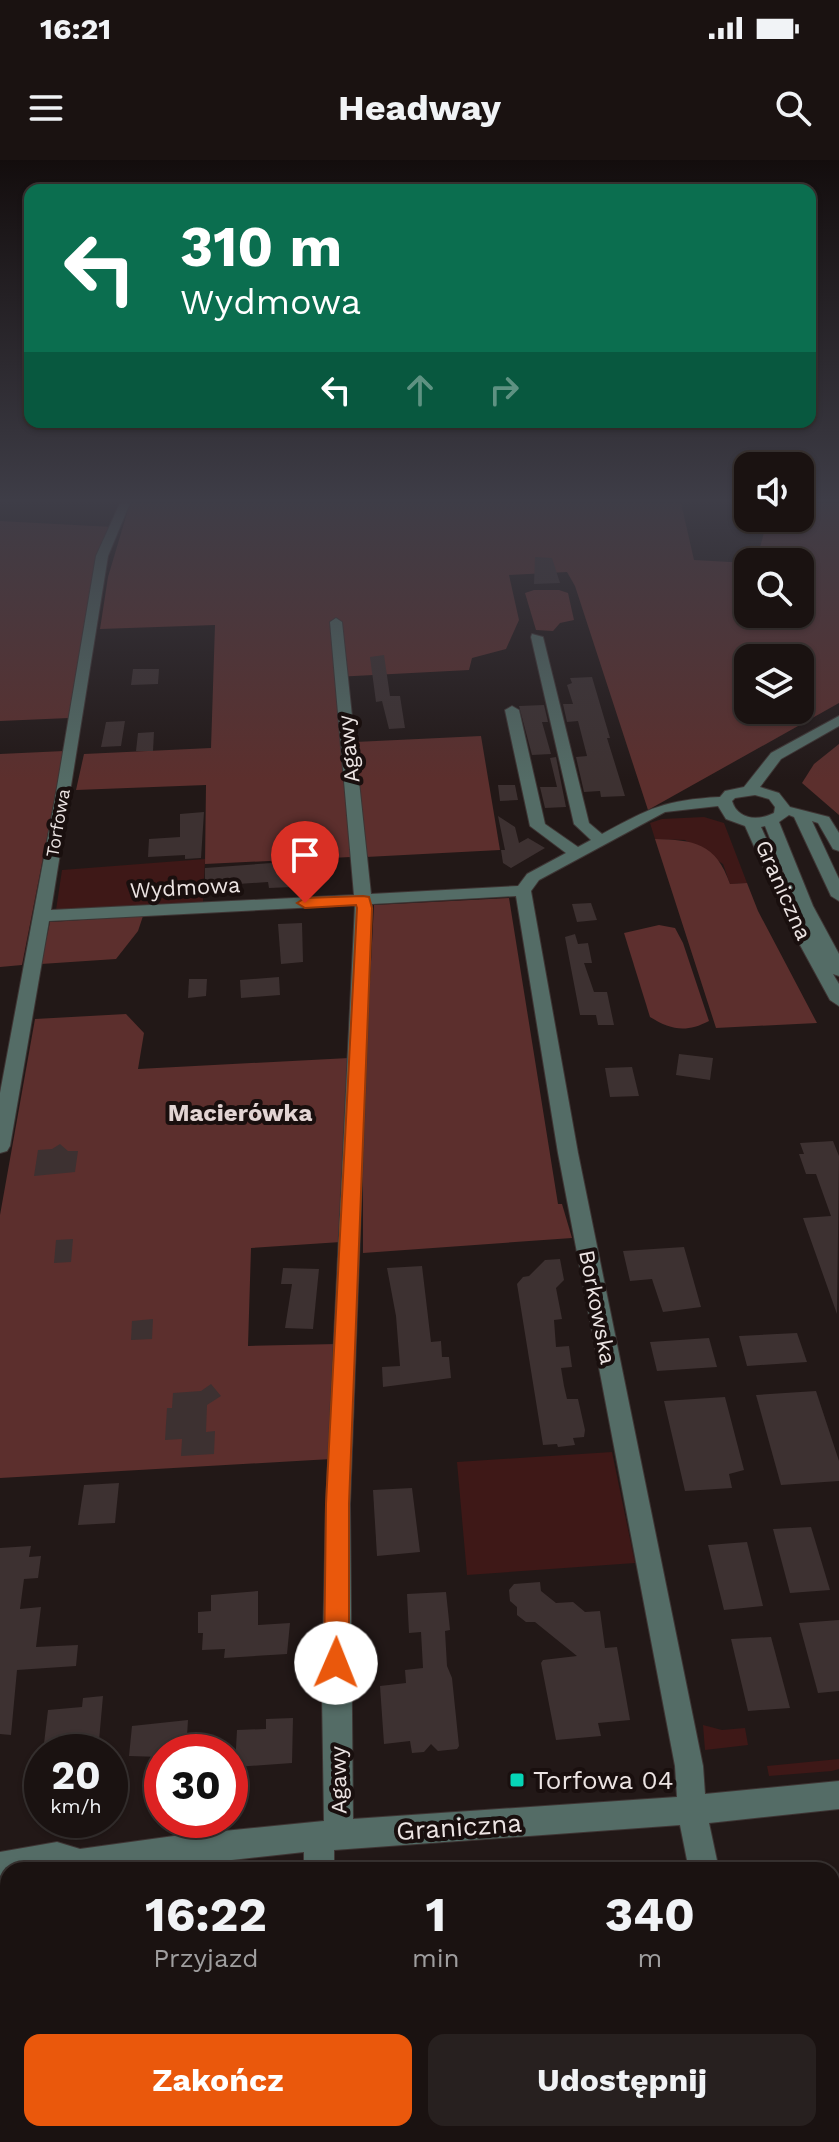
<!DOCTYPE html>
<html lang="pl">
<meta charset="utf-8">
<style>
:root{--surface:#1a1211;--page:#27201f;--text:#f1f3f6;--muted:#9f9e9f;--line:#383231;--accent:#ea580c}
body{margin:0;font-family:"Work Sans",sans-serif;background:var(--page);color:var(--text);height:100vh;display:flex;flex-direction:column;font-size:30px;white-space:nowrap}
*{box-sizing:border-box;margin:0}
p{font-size:26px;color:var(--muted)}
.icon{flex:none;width:44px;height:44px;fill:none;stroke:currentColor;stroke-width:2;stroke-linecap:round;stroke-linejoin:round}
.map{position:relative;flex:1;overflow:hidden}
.drawer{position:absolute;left:0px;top:1702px;width:840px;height:280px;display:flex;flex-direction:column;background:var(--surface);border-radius:24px 24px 0 0;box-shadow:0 2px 6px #0004,0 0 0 2px var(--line)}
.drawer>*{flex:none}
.top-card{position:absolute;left:24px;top:24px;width:792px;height:244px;border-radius:16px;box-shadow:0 2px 6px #0004,0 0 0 2px var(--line);background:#0b6e4f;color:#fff;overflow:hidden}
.fabs{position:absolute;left:734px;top:292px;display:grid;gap:16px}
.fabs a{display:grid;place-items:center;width:80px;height:80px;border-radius:16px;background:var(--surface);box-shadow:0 2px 6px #0004,0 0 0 2px var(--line);font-size:40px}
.speed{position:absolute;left:24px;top:1574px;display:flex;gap:16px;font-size:40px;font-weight:700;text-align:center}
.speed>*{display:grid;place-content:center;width:104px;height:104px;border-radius:50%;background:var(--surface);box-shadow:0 2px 6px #0004,0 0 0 2px var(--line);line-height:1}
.speed small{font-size:20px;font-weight:400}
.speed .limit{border:12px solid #d22;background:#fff;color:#111}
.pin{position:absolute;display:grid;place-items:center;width:68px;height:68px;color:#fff;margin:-82px -34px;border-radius:50% 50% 50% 0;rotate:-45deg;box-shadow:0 0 8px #0007}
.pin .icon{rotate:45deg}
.me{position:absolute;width:88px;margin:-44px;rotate:1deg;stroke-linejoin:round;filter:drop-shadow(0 0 6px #0008)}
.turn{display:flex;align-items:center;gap:28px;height:168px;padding:0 24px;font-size:36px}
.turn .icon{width:104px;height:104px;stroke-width:2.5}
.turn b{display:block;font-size:56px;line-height:68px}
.lanes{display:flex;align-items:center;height:76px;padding:0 24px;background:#0003;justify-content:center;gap:40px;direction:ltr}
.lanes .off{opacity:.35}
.eta{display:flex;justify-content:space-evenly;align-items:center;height:136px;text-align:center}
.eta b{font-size:48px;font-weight:700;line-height:56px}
.primary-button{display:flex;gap:16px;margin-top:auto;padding:16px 24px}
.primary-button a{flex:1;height:92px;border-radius:16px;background:var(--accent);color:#fff;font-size:32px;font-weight:700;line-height:92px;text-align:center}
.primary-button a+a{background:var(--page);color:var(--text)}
.status{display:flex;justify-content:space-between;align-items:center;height:56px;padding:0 40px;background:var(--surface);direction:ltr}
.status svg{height:22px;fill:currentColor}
header{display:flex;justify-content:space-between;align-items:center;height:104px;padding:0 24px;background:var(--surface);font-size:36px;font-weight:700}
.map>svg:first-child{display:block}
</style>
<div class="status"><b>16:21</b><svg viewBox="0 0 49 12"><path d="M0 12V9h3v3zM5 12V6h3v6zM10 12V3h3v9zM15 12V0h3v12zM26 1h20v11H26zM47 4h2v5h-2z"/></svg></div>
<header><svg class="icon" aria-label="menu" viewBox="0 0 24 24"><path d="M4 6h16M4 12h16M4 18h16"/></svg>Headway<svg class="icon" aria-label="search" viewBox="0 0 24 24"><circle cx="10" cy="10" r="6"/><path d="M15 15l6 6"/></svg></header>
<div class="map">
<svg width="839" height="1982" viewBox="0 0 839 1982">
<rect width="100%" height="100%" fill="#221817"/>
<g fill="#3e1817">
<path d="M704,657L724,663L747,723L730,724L723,704L685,680L655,679L650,663L662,659Z"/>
<path d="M205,699L203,742L56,750L62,710Z"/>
<path d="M612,1292L635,1403L467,1415L457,1302Z"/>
<path d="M703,1565L722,1570L745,1568L748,1585L705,1590Z"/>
<path d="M839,1599V1609L832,1611L769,1616L767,1606Z"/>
<path d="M839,1934V1982H784L783,1974H832V1937Z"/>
</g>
<g fill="#5c2f2d" fill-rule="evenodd">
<path d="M130,343H681L694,400L748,403V454H800V402H756L768,358H800V343H839V543L648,650L575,426L567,412L509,415L519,460L506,489L472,498L469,510L335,517L351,697L205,704L206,625L76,630L84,594L211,588L215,465L100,469L108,417ZM748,498H800V550H748Z"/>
<path d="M0,361L112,367L69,558L0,561Z"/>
<path d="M481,576L500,690L366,697L355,582Z"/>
<path d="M839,584V655L802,623L814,604Z"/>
<path d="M64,591L22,805L0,807V594Z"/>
<path d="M655,679C694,680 716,683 730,724L747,723L758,751L817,863L716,868Z"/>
<path d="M509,738L558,1044H562L572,1078L363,1093V954L374,745Z"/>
<path d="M143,756L138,771L116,799L41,804L50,762Z"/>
<path d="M126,854L144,873L138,909L349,898L341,1082L251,1088L248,1186L337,1184L331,1299L0,1318V1055L35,859Z"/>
<path d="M832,1793H839V1934L832,1937Z"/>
</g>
<g fill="#5d2f2e">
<path d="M534,430H559L568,433L574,460L560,463L553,471L536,470L525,433Z"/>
<path d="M659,765L675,768L683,783L709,861C686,873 671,870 650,857L624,773Z"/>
</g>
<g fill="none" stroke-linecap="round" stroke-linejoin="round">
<path fill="#5d2f2e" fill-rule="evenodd" d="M839,1954V1982H806L809,1974H832V1957Z"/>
</g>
<g fill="#3d3131">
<path d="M535,397L552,398L560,423L534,424Z"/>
<path d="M384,495L390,536H400L405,568L389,569L382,541L376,542L370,497Z"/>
<path d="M133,509H159L158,524L131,525Z"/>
<path d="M592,517L610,578H607L625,636L601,637L600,631L584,632L576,597L587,596L578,561L567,562L563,544H573L567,525L572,523L570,518Z"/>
<path d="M544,545L548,562H542L551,594L532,595L519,546Z"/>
<path d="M125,561L121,586L101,587L106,562Z"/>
<path d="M154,572L153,591H136L138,573Z"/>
<path d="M556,597L566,647L545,648L540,627H557L550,598Z"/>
<path d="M498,625H515L518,640L500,641Z"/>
<path d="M204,652L201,698L185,699V695L148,697L149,679L180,677V654Z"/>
<path d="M498,656L515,667L519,683L528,678L545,688L511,708L503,703L501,690H505Z"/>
<path d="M286,702L287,709H291L293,727L269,728L268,722L238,724V727H205V708Z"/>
<path d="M591,743L597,760L577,762L572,744Z"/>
<path d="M302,763L303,802L281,804L278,764Z"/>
<path d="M575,774L578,784L588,783L592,803H584L594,832H607L614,865H598L596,855H580L565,777Z"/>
<path d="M279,817L280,835L241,838L240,820Z"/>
<path d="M189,819H207L206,836L188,838Z"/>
<path d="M679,894L713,898L710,920L676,915Z"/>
<path d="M632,907L639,936L610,937L605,908Z"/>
<path d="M833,981L839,996L837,1154L803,1058L831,1056L816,1014H806L799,994H804L800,983Z"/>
<path d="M60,984L68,991H78L75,1012L34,1016L38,990L52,989Z"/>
<path d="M73,1079L71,1102L54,1103L56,1080Z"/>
<path d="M684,1087L701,1147L663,1152L652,1119L630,1121L623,1091Z"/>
<path d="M560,1099L564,1120L556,1128L562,1159L554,1160L556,1187L569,1186L572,1207L561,1208L564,1226L567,1239H578L585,1270L584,1277L573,1278L575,1285L558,1287L557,1284L543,1285L517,1124L523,1117L529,1116L545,1100Z"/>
<path d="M422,1106L431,1182L441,1181L442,1197H449L451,1218L383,1227L382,1207L400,1206L396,1156L387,1108Z"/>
<path d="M283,1108L319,1109L313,1169L285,1168L292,1124H281Z"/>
<path d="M153,1159L152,1179L131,1180L132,1161Z"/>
<path d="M797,1173L807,1202L747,1206L739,1176Z"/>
<path d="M709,1178L717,1207L657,1211L650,1182Z"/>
<path d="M211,1224L221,1236L207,1245L206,1272L215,1271L214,1294L181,1296L182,1279L165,1280L167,1248H172L173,1233L201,1231Z"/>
<path d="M816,1231L839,1301V1321L781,1325L756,1235Z"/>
<path d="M725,1237L744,1310L729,1314L732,1328L685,1331L664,1241Z"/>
<path d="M119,1323L115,1363L78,1365L84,1325Z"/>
<path d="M412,1328L420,1392L377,1396L373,1330Z"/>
<path d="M811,1367L830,1430L790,1433L773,1369Z"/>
<path d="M747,1382L763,1446L724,1450L708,1385Z"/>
<path d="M31,1386L29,1397L41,1396L38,1418L24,1419L20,1449L41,1447L36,1487L78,1485L76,1506L17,1510L11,1575L0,1574V1388Z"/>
<path d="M540,1422L541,1431L556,1443L573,1442L585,1452L600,1451L605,1488L617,1487L630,1560L598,1563L601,1576L556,1580L541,1503L543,1500L577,1496L535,1462H526L517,1455V1447L510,1441L509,1430L514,1424Z"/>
<path d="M258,1431V1465L290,1463L287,1494L224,1498L225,1489L202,1490L203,1473H198V1452L211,1451V1435Z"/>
<path d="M446,1432L450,1470L445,1471L447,1506L452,1518L459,1586L457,1589L438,1591L431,1584L424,1592L412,1593L410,1581L384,1584L380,1526L406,1523L405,1510L423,1508L421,1472L409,1473L407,1434Z"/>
<path d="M839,1460V1531L818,1533L799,1463Z"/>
<path d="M771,1477L790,1548L748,1551L731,1479Z"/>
<path d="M103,1536L98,1592H43L48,1550L82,1547L83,1538Z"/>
<path d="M293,1558L292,1603L235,1607L237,1570L266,1569V1559Z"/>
<path d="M188,1560L186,1592H162V1597L129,1596L132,1566Z"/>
</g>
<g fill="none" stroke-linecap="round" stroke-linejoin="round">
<g stroke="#3e3534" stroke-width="2">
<g id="minor">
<path d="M120,343H130L108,396L51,750L354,735L330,462L336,458L342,462L371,734L518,726L527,714L566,693L530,666L505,550L512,546L519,550L545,664L578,687L591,680L574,664L531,477L532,474L543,477L589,663L602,674C650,648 664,640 720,637L725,631L744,627L771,593L839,556V566L781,599L760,627L779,633L790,647L829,657L839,673V691L833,689L818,663L812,661L839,719V741L831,736L794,657L789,655L779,662L813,746L839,794V816L833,814L839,824V846L830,840L788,763L745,666L726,659L718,646L665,652L539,720L531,731L578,993L703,1606L705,1634L839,1621V1649L709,1663L719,1710H689L680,1665L334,1690V1710H304V1692L143,1710H8V1721L0,1722V1692L57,1682L80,1689L174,1676L324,1661L322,1535L326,1344L355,745L49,761L10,986L7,991L0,993V933L56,633L96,396ZM755,635L769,639L775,647L774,653C758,661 738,660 732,641L735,638ZM765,666L797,746L761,667ZM516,736L558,993L675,1606L677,1637L353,1659L350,1344L372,744Z"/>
<path d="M8,1721V1751L0,1753V1723Z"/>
<rect x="171" y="1974" width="34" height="8"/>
<rect x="306" y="1974" width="34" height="8"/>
<path d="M739,1974H773L774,1982H740Z"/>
</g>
</g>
<use href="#minor" fill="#546c66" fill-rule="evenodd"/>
</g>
<linearGradient id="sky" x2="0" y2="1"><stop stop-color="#130d0d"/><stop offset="0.55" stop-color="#3e3d47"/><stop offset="1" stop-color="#3e3d47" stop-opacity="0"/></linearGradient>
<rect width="839" height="620" fill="url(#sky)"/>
<path fill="#ea580c" stroke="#983908" stroke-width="2" d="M363,736L369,737L372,748L349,1344V1503L345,1512L336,1516L327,1512L324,1503L326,1344L357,748L356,745L305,748L297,743L305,738Z"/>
<rect fill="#06d5b6" stroke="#190f0e" stroke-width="3" x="509" y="1612" width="16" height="16" rx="4"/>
<g text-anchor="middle" stroke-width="8" stroke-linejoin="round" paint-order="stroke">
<g font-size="18" fill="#ece4e3" stroke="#190f0e">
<text transform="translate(58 663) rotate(-80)" y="6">Torfowa</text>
</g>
<g font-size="22" fill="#ece4e3" stroke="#190f0e">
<text transform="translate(348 589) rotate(-96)" y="8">Agawy</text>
<text transform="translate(185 727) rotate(-3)" y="8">Wydmowa</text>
<text transform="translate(784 730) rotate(66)" y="8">Graniczna</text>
<text transform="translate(598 1147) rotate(79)" y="8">Borkowska</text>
<text transform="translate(338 1620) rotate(-91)" y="8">Agawy</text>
</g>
<g font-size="24" font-weight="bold" fill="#e2d4d3" stroke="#190f0e">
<text x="240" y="961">Macierówka</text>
</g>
<g font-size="26" fill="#ece4e3" stroke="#190f0e" text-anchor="start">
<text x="533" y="1629">Torfowa 04</text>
</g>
<g font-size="26" fill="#ece4e3" stroke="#190f0e">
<text transform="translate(459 1667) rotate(-4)" y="9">Graniczna</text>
</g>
</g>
</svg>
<div class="fabs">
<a><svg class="icon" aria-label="sound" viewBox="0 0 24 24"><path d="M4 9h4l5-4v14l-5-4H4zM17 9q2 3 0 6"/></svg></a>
<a><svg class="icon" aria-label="search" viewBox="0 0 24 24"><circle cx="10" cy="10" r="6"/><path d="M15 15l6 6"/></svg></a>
<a><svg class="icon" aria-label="layers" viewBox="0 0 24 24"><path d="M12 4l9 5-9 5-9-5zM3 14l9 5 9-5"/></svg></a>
</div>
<div class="speed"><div>20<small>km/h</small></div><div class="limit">30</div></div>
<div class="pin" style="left:305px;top:743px;background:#d93025"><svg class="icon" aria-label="arrive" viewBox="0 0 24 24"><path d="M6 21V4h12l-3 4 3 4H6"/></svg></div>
<svg class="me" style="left:336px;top:1503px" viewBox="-20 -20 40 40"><circle r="19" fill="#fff"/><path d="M0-13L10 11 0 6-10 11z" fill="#ea580c"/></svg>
<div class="top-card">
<div class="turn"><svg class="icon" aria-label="left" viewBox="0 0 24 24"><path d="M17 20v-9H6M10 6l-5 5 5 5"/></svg><div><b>310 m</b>Wydmowa</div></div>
<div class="lanes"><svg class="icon" aria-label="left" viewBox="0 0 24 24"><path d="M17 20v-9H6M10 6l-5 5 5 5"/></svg><svg class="icon off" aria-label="ahead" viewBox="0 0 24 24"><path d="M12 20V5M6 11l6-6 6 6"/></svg><svg class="icon off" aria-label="right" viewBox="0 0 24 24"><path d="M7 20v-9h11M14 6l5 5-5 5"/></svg></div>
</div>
<section class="drawer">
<div class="eta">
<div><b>16:22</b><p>Przyjazd</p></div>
<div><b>1</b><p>min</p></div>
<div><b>340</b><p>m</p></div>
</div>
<div class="primary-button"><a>Zakończ</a><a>Udostępnij</a></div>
</section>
</div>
